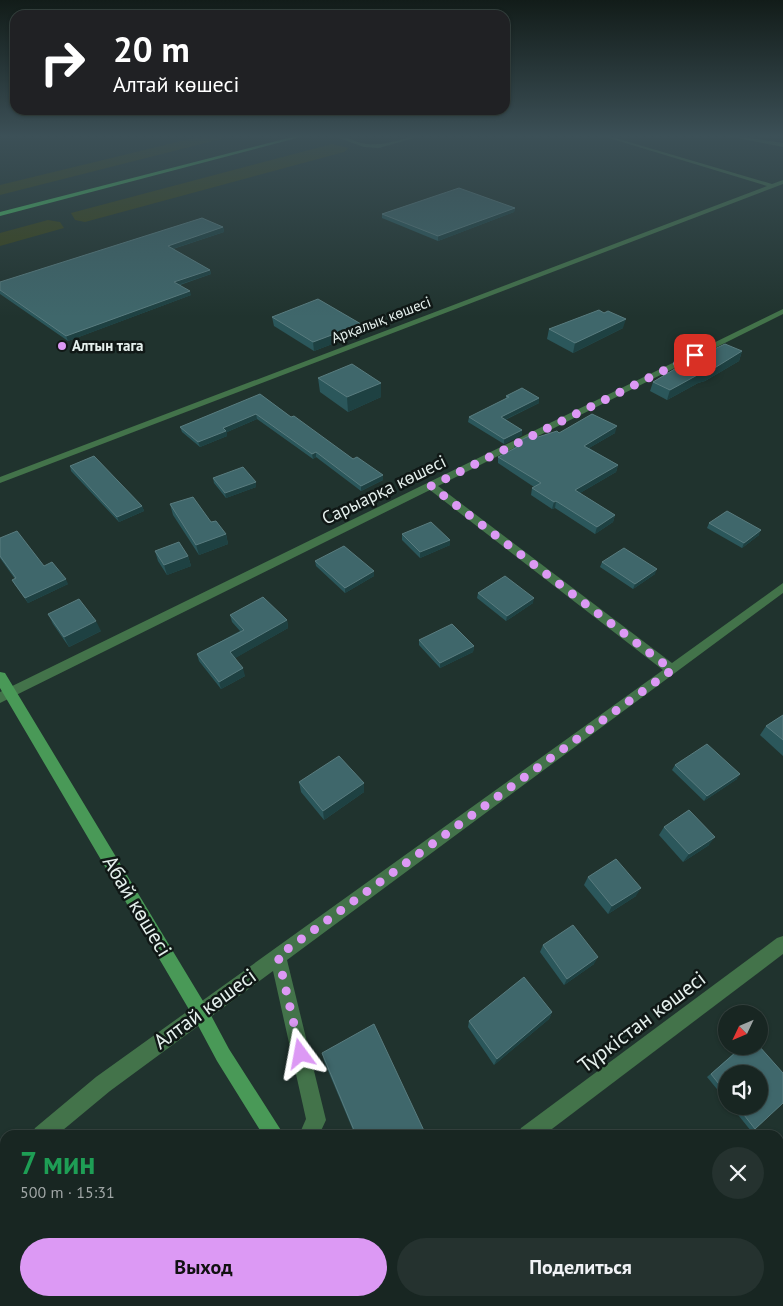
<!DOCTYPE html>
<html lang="ru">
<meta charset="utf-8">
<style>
:root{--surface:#182622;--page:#25322f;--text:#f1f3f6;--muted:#9fa5a5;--line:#364340;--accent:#dc99f4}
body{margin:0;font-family:"PT Sans",sans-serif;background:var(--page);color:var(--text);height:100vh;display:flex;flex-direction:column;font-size:19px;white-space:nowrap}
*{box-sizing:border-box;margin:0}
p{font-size:16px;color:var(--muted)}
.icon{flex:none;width:28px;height:28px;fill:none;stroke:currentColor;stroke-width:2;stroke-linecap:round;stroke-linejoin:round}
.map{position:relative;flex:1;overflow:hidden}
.details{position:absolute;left:0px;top:1130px;width:784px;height:176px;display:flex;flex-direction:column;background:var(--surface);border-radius:15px 15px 0 0;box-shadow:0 1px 4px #0004,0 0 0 1px var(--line)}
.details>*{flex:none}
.hud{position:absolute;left:10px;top:10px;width:500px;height:105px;border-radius:15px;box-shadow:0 1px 4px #0004,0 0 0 1px var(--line);background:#202124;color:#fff;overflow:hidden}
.needle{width:32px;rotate:226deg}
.buttons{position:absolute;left:718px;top:1005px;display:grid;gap:10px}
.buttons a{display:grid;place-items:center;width:50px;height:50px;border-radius:50%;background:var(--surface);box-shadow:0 1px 4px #0004,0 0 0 1px var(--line);font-size:25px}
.pin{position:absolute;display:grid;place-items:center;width:42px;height:42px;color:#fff;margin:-21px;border-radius:10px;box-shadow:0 2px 8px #0006}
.me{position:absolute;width:55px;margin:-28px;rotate:347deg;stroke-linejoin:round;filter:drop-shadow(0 0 4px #0008)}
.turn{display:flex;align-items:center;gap:18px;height:105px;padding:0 20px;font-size:22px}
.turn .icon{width:65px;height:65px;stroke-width:2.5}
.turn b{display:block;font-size:35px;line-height:42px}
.round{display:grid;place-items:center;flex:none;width:52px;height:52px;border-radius:26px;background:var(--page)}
.summary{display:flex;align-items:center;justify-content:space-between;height:85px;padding:0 20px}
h1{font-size:30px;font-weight:700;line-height:38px;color:#1e9e55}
.button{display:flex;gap:10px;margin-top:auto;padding:10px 20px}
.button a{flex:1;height:58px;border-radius:30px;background:var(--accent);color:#111;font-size:20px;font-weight:700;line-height:58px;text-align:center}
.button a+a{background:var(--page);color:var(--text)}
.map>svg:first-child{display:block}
</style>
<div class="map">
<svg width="783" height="1306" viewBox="0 0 783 1306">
<rect width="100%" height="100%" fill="#20332e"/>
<g fill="#394216">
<path d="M206,135H237L0,195V185Z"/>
<path d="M332,144L349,148L344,152L85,222L75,220L71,213Z"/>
<path d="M48,220L60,222L64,228L0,246V233Z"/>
</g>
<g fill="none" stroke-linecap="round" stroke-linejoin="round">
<g fill="#43734a" fill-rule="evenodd">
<path d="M330,135C342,133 355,143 367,144C384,146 402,139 418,135H424L379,148L364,147Z"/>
<path d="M599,135H605L772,184L783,180V184L0,483V477L767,186Z"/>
<path d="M722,135H730L783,143V147Z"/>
<path d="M783,309V314L438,486L672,663L783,583V593L287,960L326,1120L319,1135H299L306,1119L273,971L110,1091L57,1135H32L35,1128L96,1077L663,670L430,490L0,703V692Z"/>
<path d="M783,936V954L544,1135H518L521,1128L777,938Z"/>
<path d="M5,1156V1178L0,1180V1158Z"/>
</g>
<g fill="#499957" fill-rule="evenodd">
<path d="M0,672L5,673L206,1006L229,1049L284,1135H263L217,1061L194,1018L0,688Z"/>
<path d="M361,1301H383L385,1306H363Z"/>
</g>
<path fill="#4bc464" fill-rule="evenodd" d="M300,135H308L0,216V212Z"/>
</g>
<g fill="#2b575b">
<path d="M515,208L514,212L438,241L382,218V214Z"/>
<path d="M223,227L224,232L173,249L210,270L211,274L180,285L191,295L68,341L0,294V282Z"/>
<path d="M272,317L361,333L314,351L274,326Z"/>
<path d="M623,328L573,353L547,339L549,329Z"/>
<path d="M742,351L739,361L705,381L698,383L667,400L650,391L653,382Z"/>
<path d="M318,378L381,397L348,412L320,392Z"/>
<path d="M260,394L291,417L353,459L383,475V480L361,491L316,457L313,459L257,419L227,432V436L200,447L182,432L180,427Z"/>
<path d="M506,396L539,398V403L505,420L522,430V435L504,444L468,422L469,417L506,399Z"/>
<path d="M559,433H615L589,448L618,465L616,472L580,493L615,515L613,522L595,534L555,508L552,509L531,495L532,488L534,487L498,463V457L514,448L515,443Z"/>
<path d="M70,466L142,506L144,511L119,522L71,471Z"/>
<path d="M213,478L256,487L226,498L214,483Z"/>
<path d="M170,504L211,522L226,534L228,544L199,555L173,515Z"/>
<path d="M709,523L759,535L742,548L707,528Z"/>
<path d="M402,534L450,540V545L420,558L402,540Z"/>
<path d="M0,538L44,566L68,584L28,603L15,585L12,580L15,579L0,558Z"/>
<path d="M155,551L188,556L191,566L167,575L158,561Z"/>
<path d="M315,561L374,576L345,593L316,566Z"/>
<path d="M602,562L655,574L633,589L600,567Z"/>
<path d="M478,593L533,603L506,621L477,598Z"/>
<path d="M48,614L101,631L69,647L53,624Z"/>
<path d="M230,615L287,620L288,628L235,658L245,676L221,689L199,661L197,654L240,631L232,622Z"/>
<path d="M419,640L474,646L473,652L440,668L419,645Z"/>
<path d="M783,715V756L760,735L766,726Z"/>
<path d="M675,765L737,779L704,801L672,770Z"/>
<path d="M299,782L364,792L324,820L301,792Z"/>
<path d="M664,827L709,845L683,862L659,835Z"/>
<path d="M588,877L636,896L608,914L584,885Z"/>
<path d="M543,945L594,964L564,985L540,952Z"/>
<path d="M552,1012L549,1019L494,1065L468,1027L469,1021Z"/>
<path d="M742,1046H759L783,1073V1103L755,1129L751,1131L731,1106H759V1074H726V1100L707,1077Z"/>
<path d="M322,1053L426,1135H355L324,1061Z"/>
<path d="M783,1153V1248L779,1242V1157Z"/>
<path d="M497,1301H549L545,1306H500Z"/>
</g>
<g fill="#1e4142">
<path d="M515,208L514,212L438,241V236Z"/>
<path d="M223,227L224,232L169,250L168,246Z"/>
<path d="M210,270L211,274L175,286L174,282Z"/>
<path d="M190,291L191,295L68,341L66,336Z"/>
<path d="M626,319L623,328L573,353L575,343Z"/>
<path d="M361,324V333L314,351L313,342Z"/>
<path d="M742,351L739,361L705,381L698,383L667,400L670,390Z"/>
<path d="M381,383V397L348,412L347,397Z"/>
<path d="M539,398V403L500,422L501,417Z"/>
<path d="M256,414L257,419L227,432V436L200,447L198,442L223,428Z"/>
<path d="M617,426L615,433L582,452L584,446Z"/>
<path d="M522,430V435L504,444V439Z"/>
<path d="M316,452V457L313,459L312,454Z"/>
<path d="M618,465L616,472L573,497L575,490Z"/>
<path d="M383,475V480L361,491V486Z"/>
<path d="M256,482V487L226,498L225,493Z"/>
<path d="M556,501L555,508L552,509L554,502Z"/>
<path d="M142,506L144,511L119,522L117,517Z"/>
<path d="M615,515L613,522L595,534L597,527Z"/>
<path d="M761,530L759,535L742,548L744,543Z"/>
<path d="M226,534L228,544L199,555L196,545Z"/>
<path d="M450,540V545L420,558V552Z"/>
<path d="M188,556L191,566L167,575L164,565Z"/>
<path d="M657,569L655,574L633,589L635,584Z"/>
<path d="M374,571V576L345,593V588Z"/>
<path d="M66,579L68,584L28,603L25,598Z"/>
<path d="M534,598L533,603L506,621L507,616Z"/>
<path d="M287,620L288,628L232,660L230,652Z"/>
<path d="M96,621L101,631L69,647L64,637Z"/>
<path d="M474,646L473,652L440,668V663Z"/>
<path d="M243,668L245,676L221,689L219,682Z"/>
<path d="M740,774L737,779L704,801L707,796Z"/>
<path d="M364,783V792L324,820L323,811Z"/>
<path d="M715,837L709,845L683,862L689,854Z"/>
<path d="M641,888L636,896L608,914L612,906Z"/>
<path d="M598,957L594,964L564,985L567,979Z"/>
<path d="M552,1012L549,1019L494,1065L497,1059Z"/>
</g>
<g fill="#3f676b" stroke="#597c7f">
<path d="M459,188L515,208L438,236L382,214Z"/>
<path d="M202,218L223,227L168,246L210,270L174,282L190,291L66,336L0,290V282Z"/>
<path d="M318,299L361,324L313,342L272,317Z"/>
<path d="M599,310L604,313L608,311L626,319L575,343L549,329Z"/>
<path d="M725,344L742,351L708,372L701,373L670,390L653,382L683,364Z"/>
<path d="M352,364L381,383L347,397L318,378Z"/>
<path d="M522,388L539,398L501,417L522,430L504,439L469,417L509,397L506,396Z"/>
<path d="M260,394L291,417L294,416L353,459L357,457L383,475L361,486L316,452L312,454L256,414L223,428L226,431L198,442L180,427Z"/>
<path d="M592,414L617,426L584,446L618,465L575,490L615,515L597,527L556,501L554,502L532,488L541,483L498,457L519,446L515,443L533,434L538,437L557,431L559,433Z"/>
<path d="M94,456L142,506L117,517L70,466Z"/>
<path d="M243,467L256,482L225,493L213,478Z"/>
<path d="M193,497L211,522L216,521L226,534L196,545L170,504Z"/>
<path d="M727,511L761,530L744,543L709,523Z"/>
<path d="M431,522L450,540L420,552L402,534Z"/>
<path d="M17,531L44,566L52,562L66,579L25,598L12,580L16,578L0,556V538Z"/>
<path d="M179,542L188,556L164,565L155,551Z"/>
<path d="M344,546L374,571L345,588L315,561Z"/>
<path d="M624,548L657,569L635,584L602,562Z"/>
<path d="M505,576L534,598L507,616L478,593Z"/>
<path d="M263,597L287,620L230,652L243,668L219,682L197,654L244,630L230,615Z"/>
<path d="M79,599L96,621L64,637L48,614Z"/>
<path d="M452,624L474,646L440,663L419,640Z"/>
<path d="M783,715V740L766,726Z"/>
<path d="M707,744L740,774L707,796L675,765Z"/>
<path d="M339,756L364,783L323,811L299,782Z"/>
<path d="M689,810L715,837L689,854L664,827Z"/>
<path d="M616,859L641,888L612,906L588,877Z"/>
<path d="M573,925L598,957L567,979L543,945Z"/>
<path d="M524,977L552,1012L497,1059L469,1021Z"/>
<path d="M374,1024L426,1135H356L322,1053Z"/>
<path d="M743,1046H759L783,1073V1103L755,1129L737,1106H759V1074H726V1093L711,1074Z"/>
<path d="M783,1156V1240L779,1235V1160Z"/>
<path d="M500,1301H549L545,1306H503Z"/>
</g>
<linearGradient id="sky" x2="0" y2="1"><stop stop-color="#121c19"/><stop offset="0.43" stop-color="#3c5057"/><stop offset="1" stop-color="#3c5057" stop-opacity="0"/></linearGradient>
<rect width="783" height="317" fill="url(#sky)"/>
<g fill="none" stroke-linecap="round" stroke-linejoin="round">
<path stroke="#dc99f4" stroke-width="9" stroke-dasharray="0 16.2" d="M301,1054L278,956L672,670L431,486L695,355"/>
</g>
<circle fill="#dc99f4" stroke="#101816" stroke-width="2" cx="62" cy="346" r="5"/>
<g text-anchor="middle" stroke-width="5" stroke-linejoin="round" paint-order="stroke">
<g font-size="15" fill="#e5f0ed" stroke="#101816">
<text transform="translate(381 320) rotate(-21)" y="5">Арқалық көшесі</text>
</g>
<g font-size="15" font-weight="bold" fill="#e5f0ed" stroke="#101816" text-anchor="start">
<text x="72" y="351">Алтын тага</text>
</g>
<g font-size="18" fill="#e5f0ed" stroke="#101816">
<text transform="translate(384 490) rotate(-26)" y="6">Сарыарқа көшесі</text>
</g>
<g font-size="21" fill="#e5f0ed" stroke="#101816">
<text transform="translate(137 906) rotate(59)" y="7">Абай көшесі</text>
<text transform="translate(205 1009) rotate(-36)" y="7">Алтай көшесі</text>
<text transform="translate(642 1022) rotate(-37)" y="7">Түркістан көшесі</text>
</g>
</g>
</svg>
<div class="buttons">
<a><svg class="needle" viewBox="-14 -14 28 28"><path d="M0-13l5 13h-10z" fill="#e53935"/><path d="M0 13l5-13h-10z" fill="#9fa5a5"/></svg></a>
<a><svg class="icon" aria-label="sound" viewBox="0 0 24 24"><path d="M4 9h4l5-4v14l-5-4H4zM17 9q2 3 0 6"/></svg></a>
</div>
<div class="pin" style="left:695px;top:355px;background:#d93025"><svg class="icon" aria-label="arrive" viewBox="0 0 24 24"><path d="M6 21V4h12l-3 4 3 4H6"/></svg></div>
<svg class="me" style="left:301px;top:1054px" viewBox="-20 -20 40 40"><path d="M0-17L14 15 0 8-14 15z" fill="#dc99f4" stroke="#fff" stroke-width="4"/></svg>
<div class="hud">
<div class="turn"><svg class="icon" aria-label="right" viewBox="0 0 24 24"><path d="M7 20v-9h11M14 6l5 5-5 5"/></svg><div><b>20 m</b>Алтай көшесі</div></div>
</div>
<section class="details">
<div class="summary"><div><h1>7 мин</h1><p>500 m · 15:31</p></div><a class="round"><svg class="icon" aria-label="close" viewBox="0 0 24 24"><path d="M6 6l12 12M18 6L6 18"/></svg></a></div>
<div class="button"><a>Выход</a><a>Поделиться</a></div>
</section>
</div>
